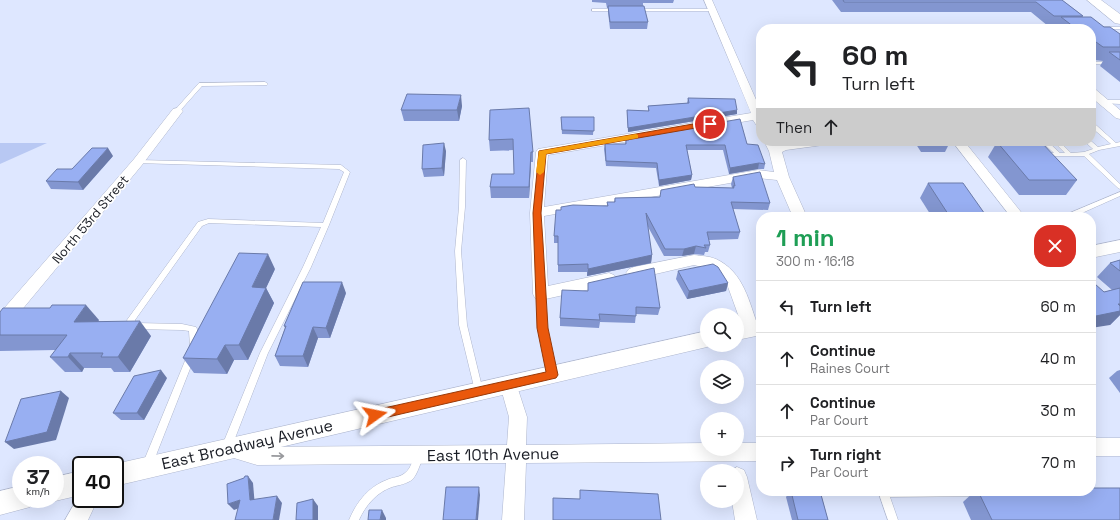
<!DOCTYPE html>
<meta charset="utf-8">
<style>
:root{--surface:#fff;--page:#f2f2f2;--text:#202124;--muted:#757577;--line:#e0e0e0}
body{margin:0;font-family:"Space Grotesk",sans-serif;background:var(--page);color:var(--text);height:100vh;display:flex;flex-direction:column;font-size:15px;white-space:nowrap}
*{box-sizing:border-box;margin:0}
p{font-size:13px;color:var(--muted)}
.icon{flex:none;width:22px;height:22px;fill:none;stroke:currentColor;stroke-width:2;stroke-linecap:round;stroke-linejoin:round}
.map{position:relative;flex:1;overflow:hidden}
.sheet{position:absolute;left:756px;top:212px;width:340px;height:284px;display:flex;flex-direction:column;background:var(--surface);border-radius:16px;box-shadow:0 4px 16px #0002}
.sheet>*{flex:none}
.banner{position:absolute;left:756px;top:24px;width:340px;height:122px;border-radius:16px;box-shadow:0 4px 16px #0002;background:#fff;color:var(--text);overflow:hidden}
.buttons{position:absolute;left:700px;top:308px;display:grid;gap:8px}
.buttons a{display:grid;place-items:center;width:44px;height:44px;border-radius:50%;background:var(--surface);box-shadow:0 4px 16px #0002;font-size:20px}
.speed{position:absolute;left:12px;top:456px;display:flex;gap:8px;font-size:20px;font-weight:700;text-align:center}
.speed>*{display:grid;place-content:center;width:52px;height:52px;border-radius:50%;background:var(--surface);box-shadow:0 4px 16px #0002;line-height:1}
.speed small{font-size:10px;font-weight:400}
.speed .limit{border:2px solid #111;border-radius:6px;background:#fff;color:#111}
.pin{position:absolute;display:grid;place-items:center;width:34px;height:34px;color:#fff;margin:-17px;border:2px solid #fff;border-radius:50%;box-shadow:0 1px 4px #0007}
.me{position:absolute;width:44px;margin:-22px;rotate:78deg;stroke-linejoin:round;filter:drop-shadow(0 0 3px #0008)}
.turn{display:flex;align-items:center;gap:14px;height:84px;padding:0 20px;font-size:18px}
.turn .icon{width:52px;height:52px;stroke-width:2.5}
.turn b{display:block;font-size:28px;line-height:34px}
.then{display:flex;align-items:center;height:38px;padding:0 20px;background:#0003;gap:8px;font-size:15px}
.round{display:grid;place-items:center;flex:none;width:42px;height:42px;border-radius:16px;background:var(--page)}
.head{display:flex;align-items:center;justify-content:space-between;height:68px;padding:0 20px}
h1{font-size:24px;font-weight:700;line-height:30px;color:#1e9e55}
ul{padding:0;list-style:none}
li{display:flex;align-items:center;gap:12px;height:52px;padding:0 20px;border-top:1px solid var(--line)}
li div{flex:1}
li b{display:block;font-size:15px}
li em{font-style:normal}
.map>svg:first-child{display:block}
</style>
<div class="map">
<svg width="1120" height="520" viewBox="0 0 1120 520">
<rect width="100%" height="100%" fill="#dee7ff"/>
<path fill="#b8c8f3" d="M0,143H47L0,164Z"/>
<g fill="none" stroke-linecap="round" stroke-linejoin="round">
<g stroke="#aeb6cd" stroke-width="1">
<g id="service">
<path d="M592,9H616L618,10L616,11H592Z"/>
<path d="M635,9H712L714,10L712,11H635Z"/>
<path d="M877,27L1004,28L1006,29H878Z"/>
<rect x="1100" y="27" width="20" height="2"/>
<path d="M1035,28H1064L1066,29H1035Z"/>
<rect x="1091" y="62" width="29" height="2"/>
<path d="M265,82L268,84L267,85L202,86L179,112H175L174,111L199,83Z"/>
<path d="M1104,100H1120V104L1102,103V101Z"/>
<path d="M1091,123L1096,125L1116,143L1120,142V146L1099,150L1089,154L1120,184V189L1118,188L1084,156H1047L1030,141H1036L1050,153H1054L1041,141H1047L1060,153H1065L1053,141H1059L1071,153L1084,152L1093,149L1084,141H1091L1098,147L1111,144L1091,127Z"/>
<path d="M1002,141H1014L1017,144L1014,146Z"/>
<path d="M463,158L466,160L465,207L461,251L467,325L483,391L482,394L479,395L476,394L475,391L459,325L455,251L459,207L460,160Z"/>
<path d="M138,160L341,165L350,172L329,225L311,267L268,353L232,446L230,449L227,450L224,449L222,446L260,353L303,267L321,227L209,223L202,226L135,320L136,323L182,324L196,327L197,329L198,346L197,348L194,349L191,348L190,346L189,331L182,330L133,329L130,328L127,320L198,222L208,219L323,223L344,172L339,169L136,163L135,162Z"/>
<path d="M1120,192V196L1073,217H1064L1065,215Z"/>
<path d="M541,291L544,292L545,294L546,328L556,375L555,377L552,378L549,377L548,375L538,328L537,294L538,292Z"/>
<path d="M191,353L194,354L195,356L153,463L151,466L148,467L145,466L143,463L187,356L188,354Z"/>
<path d="M419,452L422,453L424,456C420,463 418,473 413,479C407,484 399,485 392,487C377,492 365,506 359,520H349C357,501 369,486 389,479C395,477 401,477 406,472C411,468 413,459 416,453Z"/>
<path d="M878,491H988L986,494L983,496L890,497L898,520H888Z"/>
</g>
</g>
<g stroke="#aeb6cd" stroke-width="1">
<g id="minor">
<path d="M704,0H712L761,111V128L757,126L753,120L548,155L544,207L758,170L774,172L769,151L764,141H776L778,145L799,141H829L827,144L823,145L786,150L782,152L789,177L807,217H793L777,180L758,178L544,216L548,286L609,273L614,275L617,279L614,283L609,285L541,300L535,298L533,294L530,213L536,152L538,149L751,113Z"/>
<path d="M1091,88L1095,89L1120,110V119L1116,118L1091,97Z"/>
<path d="M177,108L181,109L183,111L142,165L6,329L0,330V313L134,159L173,109Z"/>
<path d="M952,141H964L1025,217H1011Z"/>
<path d="M694,255C701,256 709,256 716,259C744,272 749,302 759,329L757,334L751,336L745,334L727,284L720,276L706,268L694,265L634,279L629,277L626,273L629,269L634,267Z"/>
<path d="M509,377L515,380L527,417L526,445L707,443V449H737V443H761V461L526,463L524,520H502L506,463L257,465L224,455L221,449L224,443L231,440L257,447L507,445L509,417L500,385L503,380Z"/>
<rect x="1091" y="438" width="29" height="18"/>
<path d="M737,467L744,470L747,477L757,520H735L732,501H737V471H730Z"/>
<path d="M81,492V499H98L88,520H65Z"/>
</g>
</g>
<g stroke="#aeb6cd" stroke-width="1">
<g id="tertiary">
<path d="M1120,240V252L1091,258V246Z"/>
<path d="M761,319V335L737,340V324Z"/>
<path d="M707,331V345H713L707,347L115,486V465H111L115,464Z"/>
<path d="M81,471V495L55,501L50,499H55V477Z"/>
<path d="M21,486V499H33L30,507L0,515V491Z"/>
</g>
</g>
<g stroke="#aeb6cd" stroke-width="1">
<path id="primary" d="M1087,0H1101L1120,14V24L1115,23Z"/>
</g>
<use href="#service" fill="#fff" fill-rule="evenodd"/>
<use href="#minor" fill="#fff" fill-rule="evenodd"/>
<use href="#tertiary" fill="#fff" fill-rule="evenodd"/>
<use href="#primary" fill="#fff" fill-rule="evenodd"/>
</g>
<g fill="#8396d0">
<path d="M592,0H674L673,3H643V6L648,22L647,29H610L608,12V8H607L606,3L592,2Z"/>
<path d="M832,0H1062L1083,16L1082,17L1120,34V82L1100,66L1103,61L1094,60L1091,58V29H1054L1056,26H1048L1031,12H841Z"/>
<path d="M688,98L737,114L628,132L627,114V110L648,111V106L687,103Z"/>
<path d="M462,106L459,121H404L401,110Z"/>
<path d="M490,110L533,152V162H531L529,198H491L490,187L514,174V150L490,151L489,140Z"/>
<path d="M561,117H594L593,135L562,134Z"/>
<path d="M629,138L747,144L765,164L764,169H758L729,174L723,150H687L692,175L691,180L659,186L656,168L606,166L604,149L605,144H625L626,140H629Z"/>
<path d="M914,141H947L949,144L945,152H921Z"/>
<path d="M997,142L1077,180L1066,195H1019L988,157Z"/>
<path d="M446,151L444,176L424,177L422,169Z"/>
<path d="M113,156L83,190L51,189L46,181L72,169Z"/>
<path d="M733,177L770,203L768,210L733,209L740,232L738,239L709,240L710,245L708,252H705L704,255L694,254L682,256H664L647,225L652,255L651,263L587,276V272H558V243H554V236L561,210L607,206V202H614L615,198L660,197L695,187L732,188L731,184Z"/>
<path d="M928,183L987,217H932L920,198Z"/>
<path d="M1120,260V315L1110,325L1104,292L1112,290L1097,277L1110,263Z"/>
<path d="M275,269L266,288L274,303L248,360H234L227,374L194,373L183,358Z"/>
<path d="M678,271L728,283L726,291L687,299L676,279Z"/>
<path d="M588,283L660,308L658,315L636,314L635,323L600,322L599,328L560,326V318L588,291Z"/>
<path d="M346,293L330,338H318L308,367L280,366L275,356L285,328L284,326Z"/>
<path d="M0,312L99,320L98,321L151,336L130,372H114L111,368H84L82,372H65L50,357L56,350L0,351Z"/>
<path d="M1120,370V393L1109,378L1117,371Z"/>
<path d="M167,378L144,420H121L113,413Z"/>
<path d="M790,491H820L828,520H792L786,497Z"/>
<path d="M975,491H1091L1120,520H971L963,502Z"/>
</g>
<g fill="#6a7aa9">
<path d="M461,95L462,106L459,121L457,110Z"/>
<path d="M737,110V114L628,132V128Z"/>
<path d="M444,143L446,151L444,176L442,168Z"/>
<path d="M108,148L113,156L83,190L78,182Z"/>
<path d="M531,152V162L529,198V187Z"/>
<path d="M759,163L758,169L729,174L730,168Z"/>
<path d="M692,175L691,180L659,186V180Z"/>
<path d="M696,246L694,254L682,256L684,249Z"/>
<path d="M268,254L275,269L266,288L274,303L248,360L239,345L252,287Z"/>
<path d="M652,255L651,263L587,276L588,269Z"/>
<path d="M342,282L346,293L330,338L326,328Z"/>
<path d="M728,283L726,291L687,299L689,291Z"/>
<path d="M1118,304H1120V315L1110,325L1091,328V317Z"/>
<path d="M86,305L99,320L87,337L74,322Z"/>
<path d="M140,321L151,336L130,372L118,357Z"/>
<path d="M313,327L318,338L308,367L303,356Z"/>
<path d="M225,345L234,360L227,374L217,359Z"/>
<path d="M70,353L84,368L82,372L68,357Z"/>
<path d="M161,370L167,378L144,420L137,413Z"/>
<path d="M61,391L69,398L56,440L14,449L5,442Z"/>
<path d="M248,476L253,483L255,507L250,500Z"/>
<path d="M479,487L480,495L478,520H476Z"/>
<path d="M277,496L282,503L279,520H273Z"/>
<path d="M313,499L318,506V520H313Z"/>
<path d="M240,500L245,506L234,510L228,504Z"/>
<path d="M382,510L386,518V520H380Z"/>
</g>
<g fill="#98aff2" stroke="#6a7aa9">
<path d="M843,0H1062L1083,16H1054L1036,2H844Z"/>
<path d="M608,6H644L648,22H610Z"/>
<path d="M1061,17H1091L1104,27H1110L1120,34V47H1103L1096,42H1091V29H1071L1069,27H1074Z"/>
<path d="M1109,52H1120V60Z"/>
<path d="M407,94L461,95L457,110H401Z"/>
<path d="M688,98L735,99L737,110L628,128L627,110L649,111L648,106L689,103Z"/>
<path d="M529,108L533,152H531L529,187H490L492,174H514L513,139L489,140L490,110Z"/>
<path d="M561,117H594V131L562,130Z"/>
<path d="M740,119L747,144L758,145L765,164L759,163L730,168L725,145H686L692,175L659,180L657,163L606,161L605,144H626V140H629V138Z"/>
<path d="M923,141H947L949,144H925Z"/>
<path d="M997,142H1041L1077,180H1029Z"/>
<path d="M444,143L442,168L422,169L423,145Z"/>
<path d="M92,148H108L78,182L46,181L57,169H72Z"/>
<path d="M760,172L770,203L731,202L740,232H707L710,245H704L706,248L696,246L684,249H665L646,213L652,255L588,269V264L558,265V236H554L556,210H561V207L573,205L608,206L607,202H615V198L660,197L661,190L694,184L695,187L734,188L733,186H735L733,177Z"/>
<path d="M928,183H963L987,217H950Z"/>
<path d="M239,253L268,254L252,287L266,288L239,345H225L217,359L183,358Z"/>
<path d="M1120,260V271L1110,263Z"/>
<path d="M713,264L718,267L728,283L689,291L678,271Z"/>
<path d="M654,268L660,308L636,307V316L599,314L600,320L560,318L562,290L588,291V283Z"/>
<path d="M303,282H342L326,328L313,327L303,356H275L286,326H284Z"/>
<path d="M1095,284L1104,292L1120,288V304H1118L1120,306V311L1091,317V285Z"/>
<path d="M52,305H86L74,322L140,321L118,357H101L103,353H70L68,357H50L67,335H0V312L3,308H50Z"/>
<path d="M161,370L137,413H113L134,376Z"/>
<path d="M61,391L47,432L5,442L21,399Z"/>
<path d="M245,476H248L250,500L277,496L273,520H235L240,500L228,504L227,484L244,478Z"/>
<path d="M446,487H479L476,520H443Z"/>
<path d="M1091,488H1120V520H992L978,491H1091Z"/>
<path d="M580,490L658,494L661,520H553V498L580,499Z"/>
<path d="M791,491H820L828,520H798Z"/>
<path d="M313,499V520H296L297,503Z"/>
<path d="M369,510H382L380,520H368Z"/>
</g>
<defs><path id="oneway-shaft" d="M-6 0H5M1.5-3L5.5 0L1.5 3" fill="none" stroke-width="1.6" stroke-linecap="round" stroke-linejoin="round"/></defs>
<use stroke="#98999d" href="#oneway-shaft" transform="translate(278 456) rotate(1)"/>
<path fill="#ea580c" stroke="#983908" d="M710,121L714,124L713,125L546,154L541,213L543,243L548,328L558,375L556,378L375,420L371,418L370,415L371,411L375,410L546,372L537,328L533,213L539,151Z"/>
<path fill="#f59e0b" d="M636,134L638,135V138L546,154L544,172L540,175L536,172L539,151Z"/>
<g text-anchor="middle" stroke-width="3.5" stroke-linejoin="round" paint-order="stroke">
<g font-size="13" fill="#1a1d25" stroke="#fff">
<text transform="translate(90 219) rotate(-50)" y="5">North 53rd Street</text>
</g>
<g font-size="16" fill="#1a1d25" stroke="#fff">
<text transform="translate(247 444) rotate(-13)" y="6">East Broadway Avenue</text>
<text transform="translate(493 454) rotate(-1)" y="6">East 10th Avenue</text>
</g>
</g>
</svg>
<div class="buttons">
<a><svg class="icon" aria-label="search" viewBox="0 0 24 24"><circle cx="10" cy="10" r="6"/><path d="M15 15l6 6"/></svg></a>
<a><svg class="icon" aria-label="layers" viewBox="0 0 24 24"><path d="M12 4l9 5-9 5-9-5zM3 14l9 5 9-5"/></svg></a>
<a>+</a>
<a>−</a>
</div>
<div class="speed"><div>37<small>km/h</small></div><div class="limit">40</div></div>
<div class="pin" style="left:710px;top:124px;background:#d93025"><svg class="icon" aria-label="arrive" viewBox="0 0 24 24"><path d="M6 21V4h12l-3 4 3 4H6"/></svg></div>
<svg class="me" style="left:375px;top:415px" viewBox="-20 -20 40 40"><path d="M0-17L14 15 0 8-14 15z" fill="#ea580c" stroke="#fff" stroke-width="4"/></svg>
<div class="banner">
<div class="turn"><svg class="icon" aria-label="left" viewBox="0 0 24 24"><path d="M17 20v-9H6M10 6l-5 5 5 5"/></svg><div><b>60 m</b>Turn left</div></div>
<div class="then">Then<svg class="icon" aria-label="ahead" viewBox="0 0 24 24"><path d="M12 20V5M6 11l6-6 6 6"/></svg></div>
</div>
<section class="sheet">
<div class="head"><div><h1>1 min</h1><p>300 m · 16:18</p></div><a class="round" style="background:#d93025;color:#fff"><svg class="icon" aria-label="close" viewBox="0 0 24 24"><path d="M6 6l12 12M18 6L6 18"/></svg></a></div>
<ul>
<li><svg class="icon" aria-label="left" viewBox="0 0 24 24"><path d="M17 20v-9H6M10 6l-5 5 5 5"/></svg><div><b>Turn left</b></div><em>60 m</em></li>
<li><svg class="icon" aria-label="ahead" viewBox="0 0 24 24"><path d="M12 20V5M6 11l6-6 6 6"/></svg><div><b>Continue</b><p>Raines Court</p></div><em>40 m</em></li>
<li><svg class="icon" aria-label="ahead" viewBox="0 0 24 24"><path d="M12 20V5M6 11l6-6 6 6"/></svg><div><b>Continue</b><p>Par Court</p></div><em>30 m</em></li>
<li><svg class="icon" aria-label="right" viewBox="0 0 24 24"><path d="M7 20v-9h11M14 6l5 5-5 5"/></svg><div><b>Turn right</b><p>Par Court</p></div><em>70 m</em></li>
</ul>
</section>
</div>
